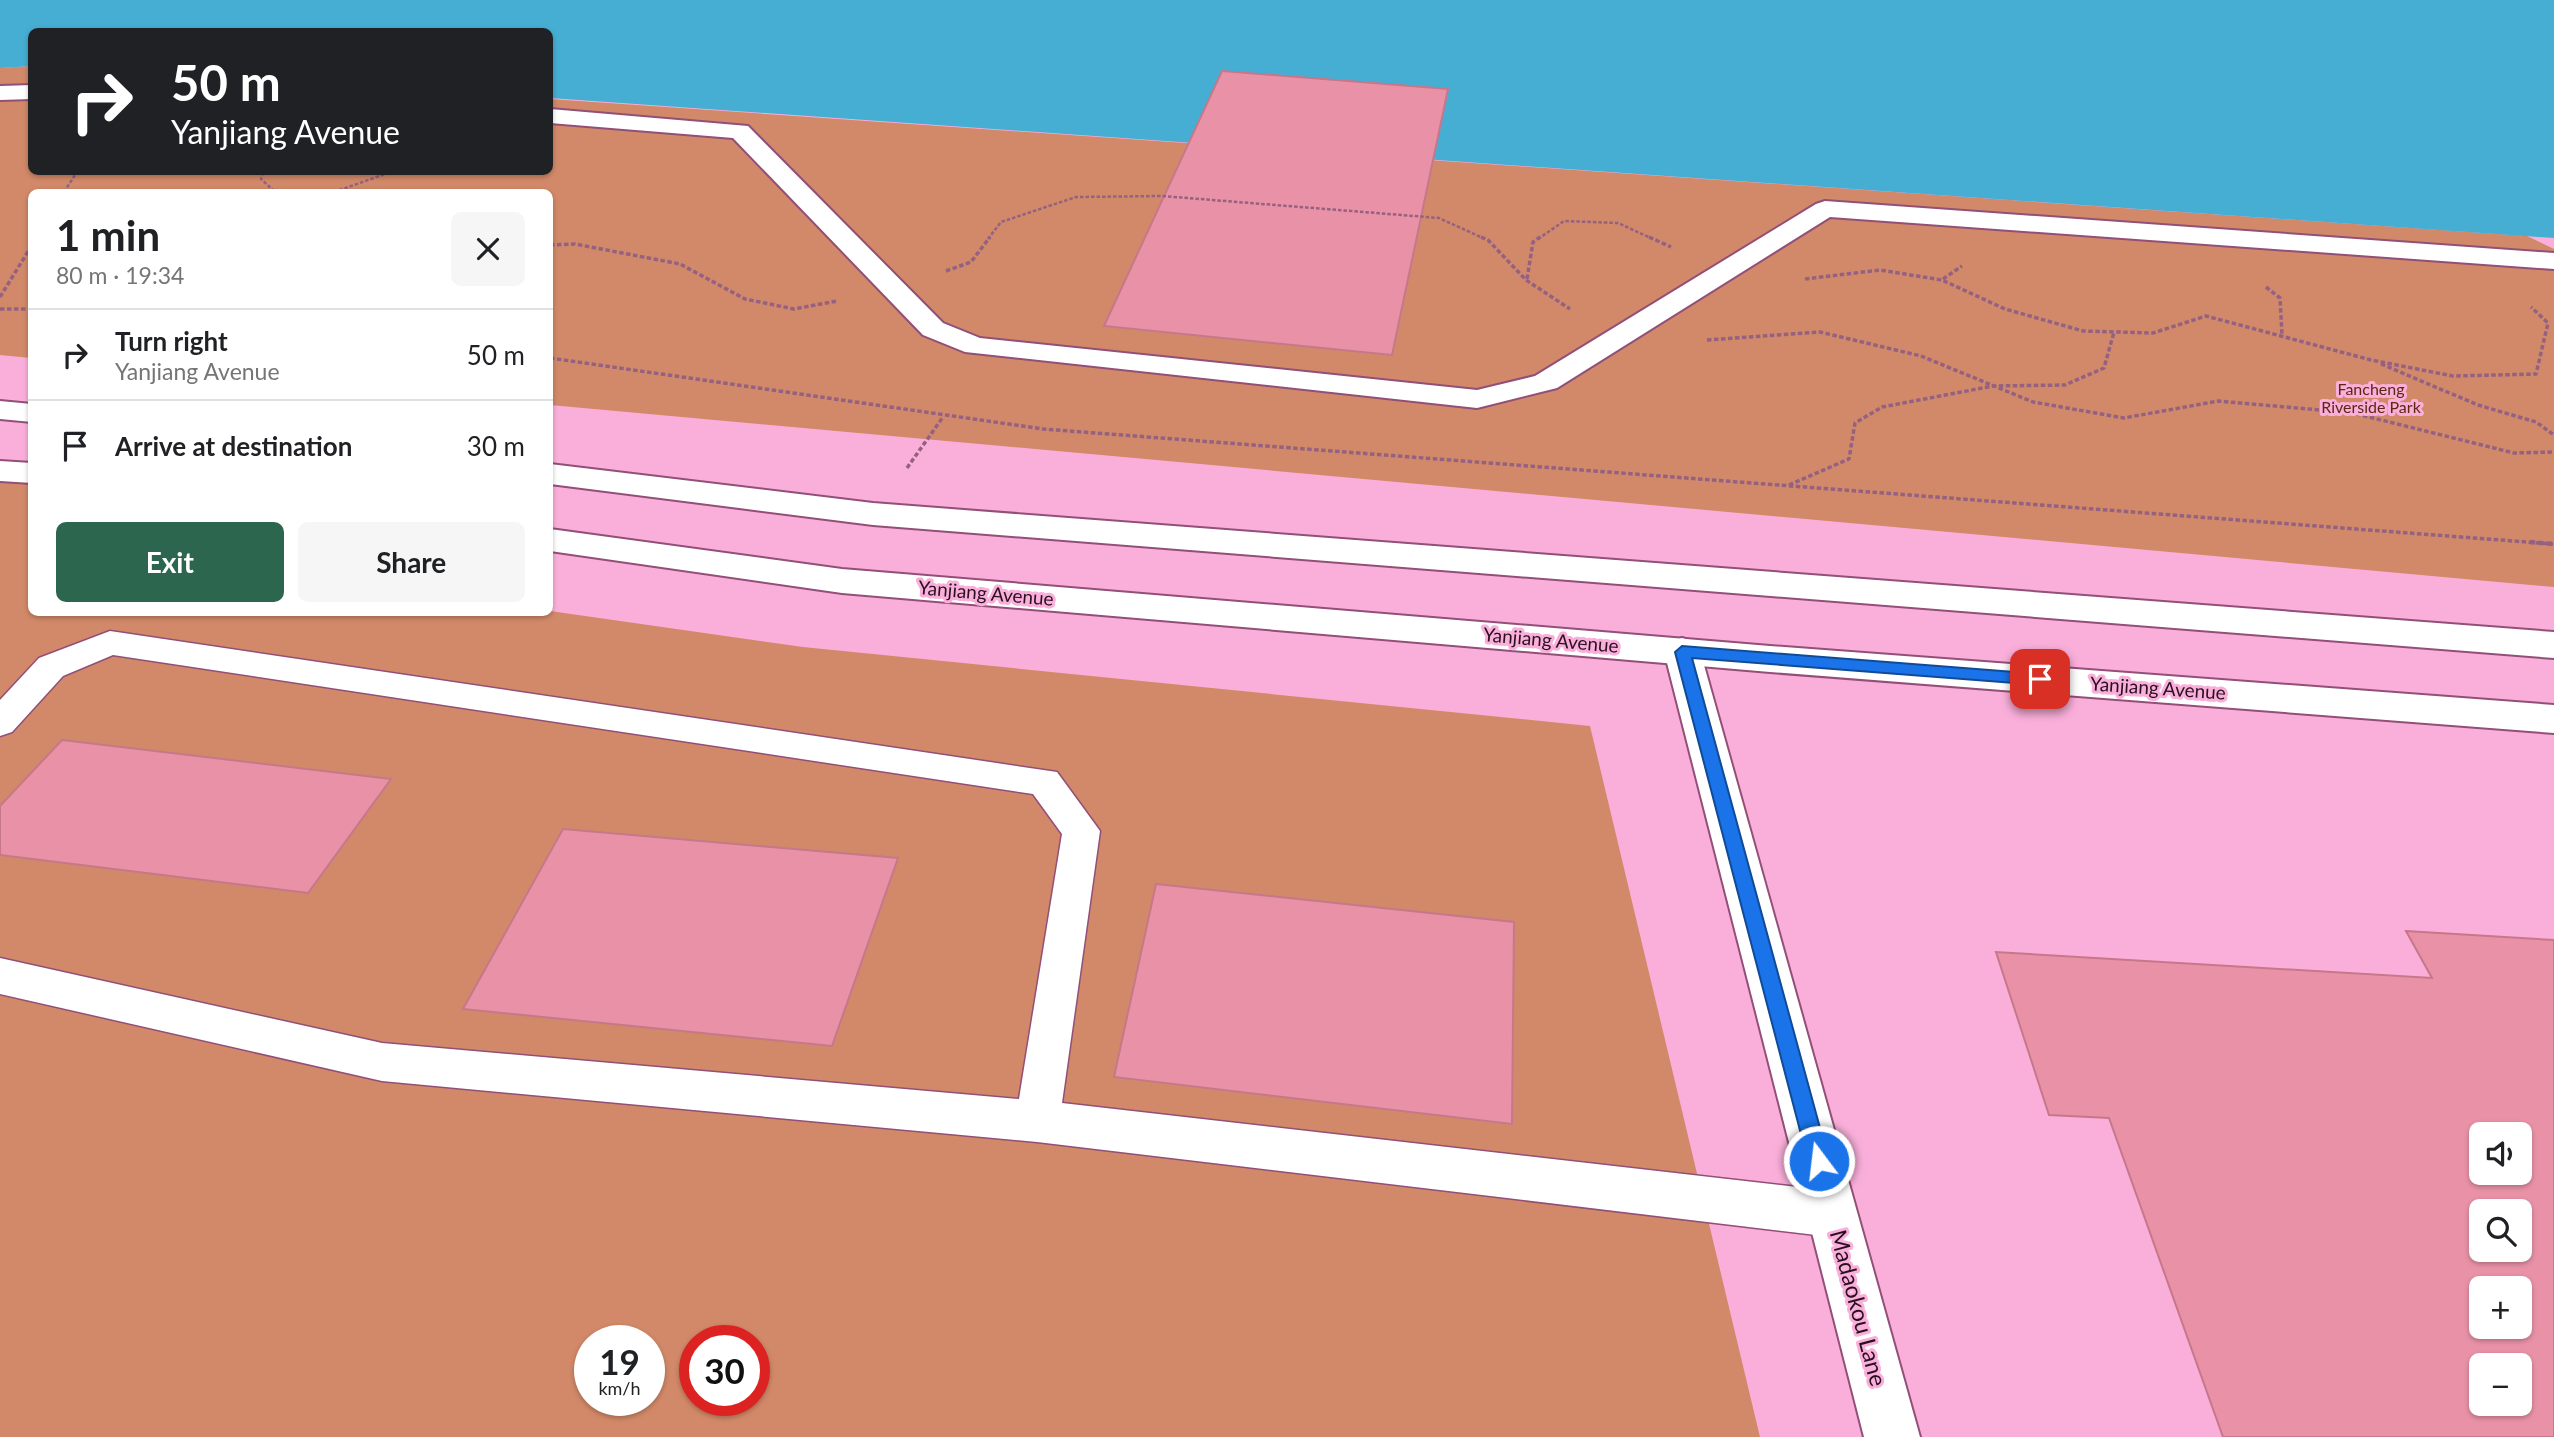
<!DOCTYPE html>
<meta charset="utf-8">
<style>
:root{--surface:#fff;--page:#f6f6f6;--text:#202124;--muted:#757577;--line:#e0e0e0;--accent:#2c664f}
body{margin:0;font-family:Lato,sans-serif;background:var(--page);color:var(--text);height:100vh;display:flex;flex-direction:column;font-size:26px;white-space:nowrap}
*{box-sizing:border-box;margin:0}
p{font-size:23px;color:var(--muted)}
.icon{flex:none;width:38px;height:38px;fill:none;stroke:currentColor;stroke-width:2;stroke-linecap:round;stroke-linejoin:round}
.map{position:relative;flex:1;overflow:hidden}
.sheet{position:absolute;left:28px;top:189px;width:525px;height:427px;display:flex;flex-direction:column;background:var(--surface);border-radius:10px;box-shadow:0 2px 5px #0004}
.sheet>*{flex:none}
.banner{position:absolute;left:28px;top:28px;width:525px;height:147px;border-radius:10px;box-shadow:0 2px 5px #0004;background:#202124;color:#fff;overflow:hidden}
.buttons{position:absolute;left:2469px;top:1122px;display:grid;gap:14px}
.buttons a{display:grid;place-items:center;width:63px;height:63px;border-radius:10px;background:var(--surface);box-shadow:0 2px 5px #0004;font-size:35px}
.speed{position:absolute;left:574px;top:1325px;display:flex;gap:14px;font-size:35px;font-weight:700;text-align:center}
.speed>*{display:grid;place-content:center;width:91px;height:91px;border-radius:50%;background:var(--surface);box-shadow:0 2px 5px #0004;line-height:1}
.speed small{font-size:18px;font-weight:400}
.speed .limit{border:10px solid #d22;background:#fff;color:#111}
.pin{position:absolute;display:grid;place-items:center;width:60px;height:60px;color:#fff;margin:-30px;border-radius:14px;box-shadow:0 4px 10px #0006}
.me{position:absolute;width:77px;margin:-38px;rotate:345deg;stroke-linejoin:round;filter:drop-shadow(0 0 5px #0008)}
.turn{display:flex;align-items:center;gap:24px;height:147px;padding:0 28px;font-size:32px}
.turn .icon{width:91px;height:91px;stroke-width:2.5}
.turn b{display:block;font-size:49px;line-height:60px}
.round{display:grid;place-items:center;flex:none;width:74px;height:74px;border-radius:10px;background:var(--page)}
.overview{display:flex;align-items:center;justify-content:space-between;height:119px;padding:0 28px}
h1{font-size:42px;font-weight:700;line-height:52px}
.button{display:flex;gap:14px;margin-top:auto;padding:14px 28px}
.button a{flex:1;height:80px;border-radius:10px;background:var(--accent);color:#fff;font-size:28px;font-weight:700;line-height:80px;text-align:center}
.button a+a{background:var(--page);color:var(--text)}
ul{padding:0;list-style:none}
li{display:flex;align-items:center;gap:21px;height:91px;padding:0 28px;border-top:2px solid var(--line)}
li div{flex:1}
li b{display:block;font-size:26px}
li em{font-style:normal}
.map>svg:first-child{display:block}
</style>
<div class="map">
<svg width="2554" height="1437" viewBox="0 0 2554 1437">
<rect width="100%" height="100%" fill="#faafda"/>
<g fill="#d28969" fill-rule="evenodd">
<path d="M31,66L32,172H550V99L2527,236L2554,249V587L550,405V192H32L31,358L0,355V68Z"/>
<path d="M0,471L31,473L32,612L550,611L803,647L1590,726L1760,1437H0ZM590,1340H649V1400H590ZM695,1340H754V1400H695Z"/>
</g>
<path fill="#46aed2" d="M0,0H2554V238L550,98V32H32L31,66L0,68Z"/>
<g fill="#e992a7" stroke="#c7778a" stroke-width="2" fill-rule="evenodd">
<path d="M1222,71L1448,89L1392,355L1104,326Z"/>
<path d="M62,740L391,779L308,893L0,855V806Z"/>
<path d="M563,829L898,858L832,1046L463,1009Z"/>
<path d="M1156,884L1514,922L1512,1124L1114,1077Z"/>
<path d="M2406,931L2554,940V1437H2223L2109,1118L2049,1115L1996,952L2432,978ZM2482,1134H2520V1172H2482ZM2482,1211H2520V1250H2482ZM2482,1288H2520V1326H2482ZM2482,1365H2520V1404H2482Z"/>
</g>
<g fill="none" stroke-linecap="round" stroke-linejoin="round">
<g stroke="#924f77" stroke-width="3">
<path id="lane" d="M110,631L1057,772L1100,831L1062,1103L1833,1191L1849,1198L1856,1214L1849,1230L1833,1237L1037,1142L382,1081L0,994V958L382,1043L1019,1099L1062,834L1033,794L113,655L63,676L12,732L0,736V700L39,658Z"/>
</g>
<g stroke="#924f77" stroke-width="4">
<g id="street">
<path d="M32,85V99L0,100V86Z"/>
<path d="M550,109L748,126L943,323L980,338L1477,390L1535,376L1816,204L1825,201L2554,253V269L1830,217L1557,388L1477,408L965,352L923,335L733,138L550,123Z"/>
<path d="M1682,638L1695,642L1700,651L1920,1437H1864L1664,651L1669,642Z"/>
</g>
</g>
<g stroke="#924f77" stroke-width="4">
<g id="secondary">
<path d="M0,401L32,404V422L0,419Z"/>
<path d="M0,461L32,463V483L0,481Z"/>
<path d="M550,464L873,503L2554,632V658L873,525L550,484Z"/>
<path d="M550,529L842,569L1770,646L2554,705V733L1770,672L842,593L550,551Z"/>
</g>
</g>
<g stroke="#956180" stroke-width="2.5" stroke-dasharray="3.5 2" stroke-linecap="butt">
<path d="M263,172L261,179L275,192"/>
<path d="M64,192L77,172"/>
<path d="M334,192L391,172"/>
<path d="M988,239L1001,222L1076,197L1162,196L1439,218L1485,239"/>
<path d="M1538,239L1564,221L1618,223L1653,239"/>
</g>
<g stroke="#956180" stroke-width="3.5" stroke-dasharray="4.5 2.5" stroke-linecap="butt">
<path d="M1481,237L1488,240L1526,280L1570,309"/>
<path d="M1649,237L1671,247"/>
<path d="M550,245L575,244L680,264L745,299L794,309L837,301"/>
<path d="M946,271L971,262L990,237"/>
<path d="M1527,279L1533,242L1540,237"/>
<path d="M1805,279L1880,270L1942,280L2005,309L2083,331L2153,333L2206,316L2371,360L2453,376L2536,374L2548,323L2531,307"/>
<path d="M1943,279L1962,266"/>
<path d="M2266,287L2280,298L2282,335"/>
<path d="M0,297L32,245"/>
<path d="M0,309H32"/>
<path d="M1707,340L1820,332L1921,356L2033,402L2124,418L2218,401L2353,413L2514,453L2554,452"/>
<path d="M550,358L1043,429L2553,544"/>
<path d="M2381,364L2478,405L2536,422L2554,435"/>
<path d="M907,468L943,417"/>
<path d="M1789,485L1849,459L1855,423L1882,407L1993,386L2065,385L2104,368L2114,332"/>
</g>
<path stroke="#956180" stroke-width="4.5" stroke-dasharray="5 3.5" stroke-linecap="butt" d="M2530,542L2554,544"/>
<use href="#lane" fill="#fff" fill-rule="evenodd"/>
<use href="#street" fill="#fff" fill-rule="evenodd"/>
<use href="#secondary" fill="#fff" fill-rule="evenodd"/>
</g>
<path fill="#1a73e8" stroke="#114b97" stroke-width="2" d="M1682,646L2040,674L2048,679L2040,685L1692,658L1829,1161L1826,1168L1819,1171L1811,1168L1808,1161L1675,652Z"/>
<g text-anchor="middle" stroke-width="6" stroke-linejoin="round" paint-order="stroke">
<g font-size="16" fill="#5b2810" stroke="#faafda">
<text x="2371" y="395">Fancheng<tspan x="2371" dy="18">Riverside Park</tspan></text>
</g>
<g font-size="19" fill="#2a0f20" stroke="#faafda">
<text transform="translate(986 593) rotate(5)" y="7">Yanjiang Avenue</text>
<text transform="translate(1551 640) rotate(5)" y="7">Yanjiang Avenue</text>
<text transform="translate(2158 688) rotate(4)" y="7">Yanjiang Avenue</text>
</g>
<g font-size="23" fill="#2a0f20" stroke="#faafda">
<text transform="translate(1858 1308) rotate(75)" y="8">Madaokou Lane</text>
</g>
</g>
</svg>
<div class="buttons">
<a><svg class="icon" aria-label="sound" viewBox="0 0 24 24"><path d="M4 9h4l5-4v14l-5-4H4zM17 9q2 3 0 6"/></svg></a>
<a><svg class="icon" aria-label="search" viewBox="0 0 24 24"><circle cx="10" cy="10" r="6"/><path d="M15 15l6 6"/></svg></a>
<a>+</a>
<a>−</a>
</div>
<div class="speed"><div>19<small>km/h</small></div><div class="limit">30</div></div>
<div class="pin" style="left:2040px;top:679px;background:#d93025"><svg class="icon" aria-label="arrive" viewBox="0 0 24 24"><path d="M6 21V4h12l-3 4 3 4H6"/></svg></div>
<svg class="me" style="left:1819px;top:1161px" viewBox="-20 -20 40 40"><circle r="17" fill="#1a73e8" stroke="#fff" stroke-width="3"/><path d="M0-11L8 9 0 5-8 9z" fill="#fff"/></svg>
<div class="banner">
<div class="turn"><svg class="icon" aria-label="right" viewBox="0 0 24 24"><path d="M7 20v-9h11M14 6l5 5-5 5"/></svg><div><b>50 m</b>Yanjiang Avenue</div></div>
</div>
<section class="sheet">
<div class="overview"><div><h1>1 min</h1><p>80 m · 19:34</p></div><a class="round"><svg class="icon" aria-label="close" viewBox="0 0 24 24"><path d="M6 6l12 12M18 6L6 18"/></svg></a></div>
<ul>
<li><svg class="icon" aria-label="right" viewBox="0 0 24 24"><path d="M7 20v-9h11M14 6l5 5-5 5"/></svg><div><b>Turn right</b><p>Yanjiang Avenue</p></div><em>50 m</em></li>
<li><svg class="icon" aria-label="arrive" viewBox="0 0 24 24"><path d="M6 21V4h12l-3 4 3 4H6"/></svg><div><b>Arrive at destination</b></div><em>30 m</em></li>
</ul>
<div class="button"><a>Exit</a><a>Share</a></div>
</section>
</div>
